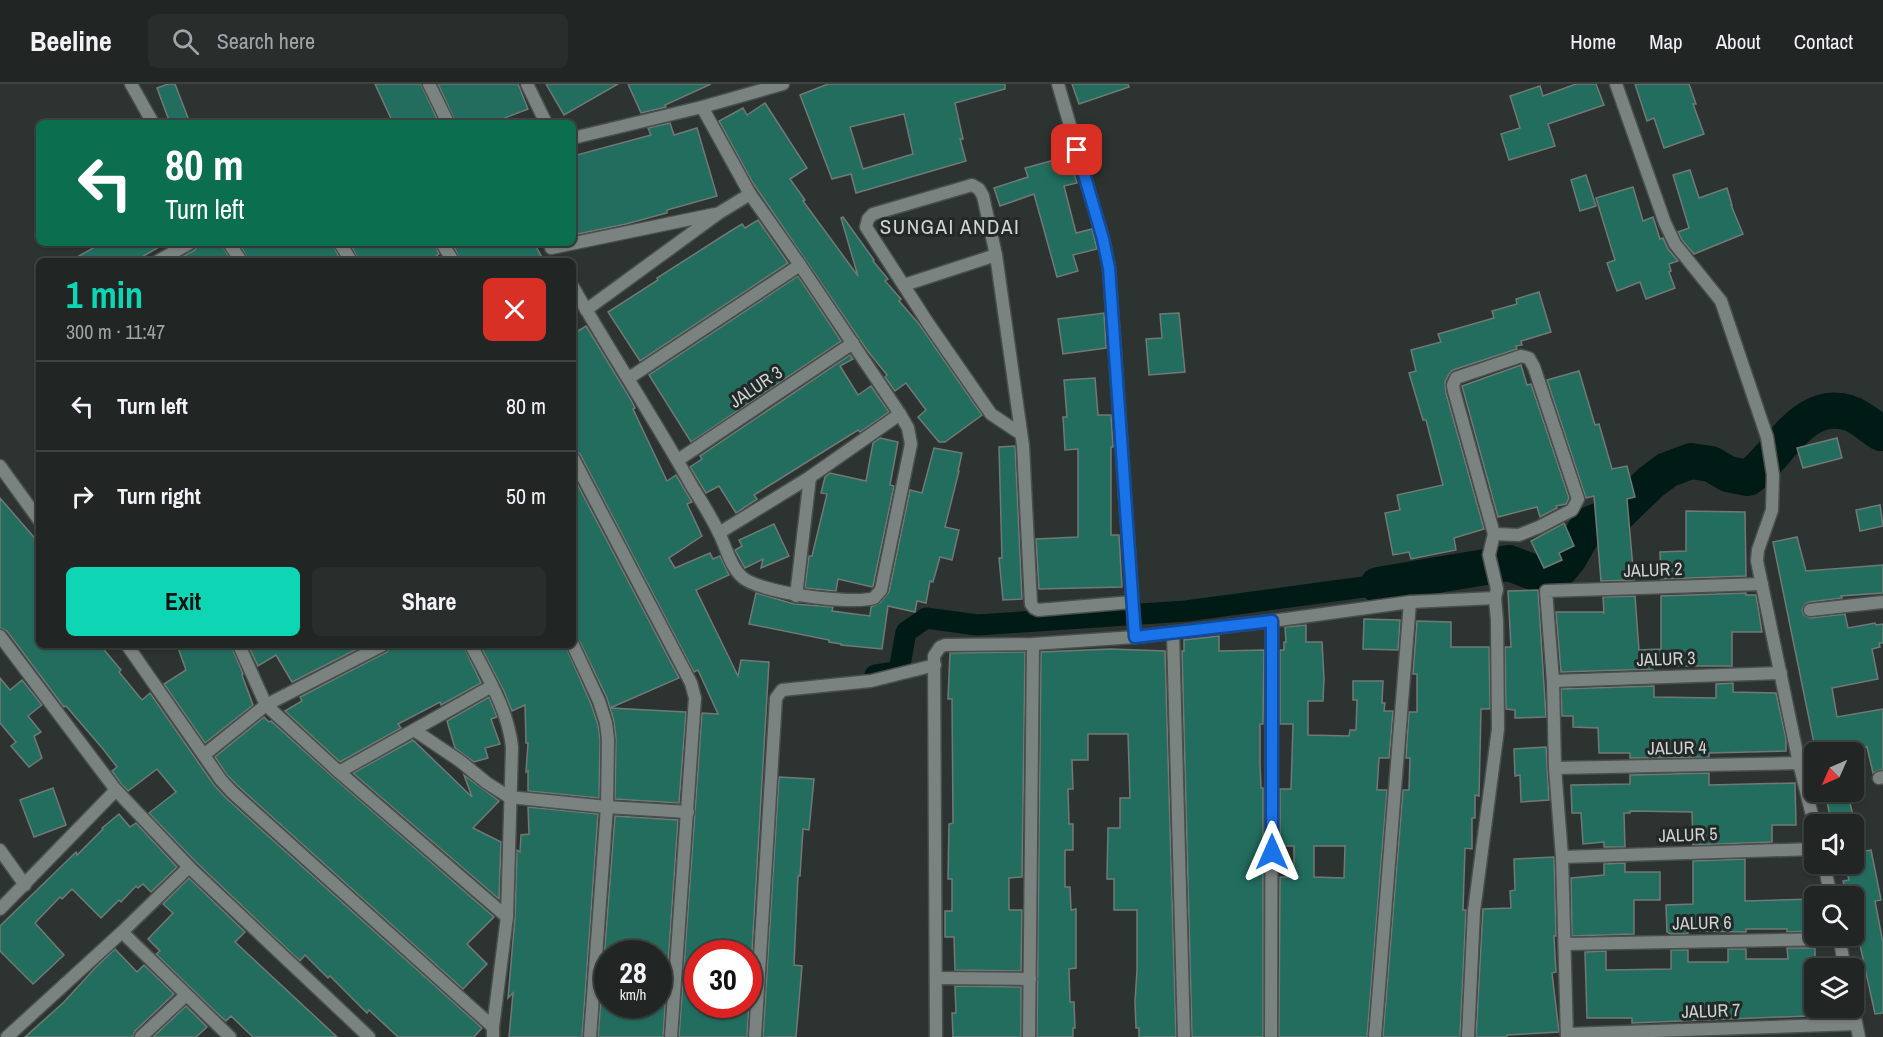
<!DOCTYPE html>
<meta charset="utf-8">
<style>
:root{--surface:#212625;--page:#292e2d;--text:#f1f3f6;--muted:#a2a5a7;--line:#3e4342;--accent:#0ed5b4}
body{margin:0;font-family:"Archivo Narrow",sans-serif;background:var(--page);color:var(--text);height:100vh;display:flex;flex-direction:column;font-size:22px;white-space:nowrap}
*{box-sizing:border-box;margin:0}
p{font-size:20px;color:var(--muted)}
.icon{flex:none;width:33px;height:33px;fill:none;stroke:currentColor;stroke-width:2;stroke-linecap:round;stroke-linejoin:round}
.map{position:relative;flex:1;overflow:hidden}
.side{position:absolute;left:36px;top:174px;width:540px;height:390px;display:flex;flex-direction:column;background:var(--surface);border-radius:9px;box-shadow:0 2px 4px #0004,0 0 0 2px var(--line)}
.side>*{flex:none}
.hud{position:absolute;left:36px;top:36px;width:540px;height:126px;border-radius:9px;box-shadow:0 2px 4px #0004,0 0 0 2px var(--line);background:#0b6e4f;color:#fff;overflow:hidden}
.needle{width:39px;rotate:225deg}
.buttons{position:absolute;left:1804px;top:658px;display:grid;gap:12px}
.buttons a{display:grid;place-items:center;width:60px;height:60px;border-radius:9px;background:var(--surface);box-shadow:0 2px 4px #0004,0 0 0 2px var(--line);font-size:30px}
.speed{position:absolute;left:594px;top:856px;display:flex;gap:12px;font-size:30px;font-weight:700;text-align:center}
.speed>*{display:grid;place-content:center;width:78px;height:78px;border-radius:50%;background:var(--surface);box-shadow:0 2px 4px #0004,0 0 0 2px var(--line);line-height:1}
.speed small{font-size:15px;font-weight:400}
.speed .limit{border:9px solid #d22;background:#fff;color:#111}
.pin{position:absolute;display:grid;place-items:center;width:51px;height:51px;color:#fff;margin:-26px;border-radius:12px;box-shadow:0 3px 9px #0006}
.me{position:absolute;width:66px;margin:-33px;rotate:0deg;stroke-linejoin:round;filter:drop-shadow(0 0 4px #0008)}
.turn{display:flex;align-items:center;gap:21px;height:126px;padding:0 30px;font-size:27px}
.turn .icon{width:78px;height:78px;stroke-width:2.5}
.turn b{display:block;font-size:42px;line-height:51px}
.round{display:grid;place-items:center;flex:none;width:63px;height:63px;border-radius:9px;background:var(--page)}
.summary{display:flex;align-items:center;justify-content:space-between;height:102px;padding:0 30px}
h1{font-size:36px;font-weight:700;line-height:45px;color:var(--accent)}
.button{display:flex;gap:12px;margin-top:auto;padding:12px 30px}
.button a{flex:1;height:69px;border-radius:9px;background:var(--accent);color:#111;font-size:24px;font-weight:700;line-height:69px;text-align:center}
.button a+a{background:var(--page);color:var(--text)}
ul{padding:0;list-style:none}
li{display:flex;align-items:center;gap:18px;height:90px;padding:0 30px;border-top:2px solid var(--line)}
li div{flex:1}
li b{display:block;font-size:22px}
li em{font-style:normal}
header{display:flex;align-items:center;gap:36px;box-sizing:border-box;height:84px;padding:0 30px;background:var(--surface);border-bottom:2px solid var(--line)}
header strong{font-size:28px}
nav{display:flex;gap:33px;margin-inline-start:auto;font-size:21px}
.search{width:420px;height:54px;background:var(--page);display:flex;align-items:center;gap:15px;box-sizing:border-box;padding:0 21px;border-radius:9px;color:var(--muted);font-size:22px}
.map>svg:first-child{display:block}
</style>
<header>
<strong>Beeline</strong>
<div class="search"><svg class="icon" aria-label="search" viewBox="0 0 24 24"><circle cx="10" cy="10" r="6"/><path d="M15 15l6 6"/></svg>Search here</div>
<nav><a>Home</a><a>Map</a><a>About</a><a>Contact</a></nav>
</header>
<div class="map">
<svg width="1883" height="953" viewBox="0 0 1883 953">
<rect width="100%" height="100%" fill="#2c3331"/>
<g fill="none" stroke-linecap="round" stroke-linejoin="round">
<path stroke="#001b15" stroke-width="21" d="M875,591L899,587L906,548L926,534L977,541L1186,527L1378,501"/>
<path stroke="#001b15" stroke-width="36" d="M1378,501L1509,479L1543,492L1560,485L1569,474L1588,441L1620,428L1651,398L1667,386L1691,377L1711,380L1728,390L1748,394C1779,373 1802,314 1849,329C1860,332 1871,343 1881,349L1883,348"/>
</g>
<g fill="#236d5e" stroke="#717976" stroke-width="1.5" fill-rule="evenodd">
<path d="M168,0H175L190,39H170L157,4Z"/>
<path d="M375,0H421L439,39H393Z"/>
<path d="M438,0H518L528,25L492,39H456Z"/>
<path d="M546,0H618L564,31Z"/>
<path d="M628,0H711L665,21L666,23L641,29Z"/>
<path d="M828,0H1005V5L955,19L963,55H960L966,77L856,109L851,90L832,95L800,11ZM904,30L913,70L863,85L850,43Z"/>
<path d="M1072,0H1128L1129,3L1079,20Z"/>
<path d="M1576,0H1596L1604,21L1548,40L1555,62L1509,76L1501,50L1520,44L1510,12L1540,2L1543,12Z"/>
<path d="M1635,0H1689L1696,20H1693L1704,50L1664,64L1654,34L1647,37Z"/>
<path d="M765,19L807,84L790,95L805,116L803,117L858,192L841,134L843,133L874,176L873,177L888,195L885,197L901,215L899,217L919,240L982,331L945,358H939L918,333L926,326L906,299L895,307L885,293L887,291L867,266L753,99L719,37L743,24L747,31Z"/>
<path d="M670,39L674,51L697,44L717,112L667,126V129L626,140L573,151V72L651,51L648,44Z"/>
<path d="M1069,72L1077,99L1064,102L1076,149L1092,145L1097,165L1073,171L1078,187L1057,193L1034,110L1000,122L994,104L1028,93L1025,84Z"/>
<path d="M1690,86L1699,114L1727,104L1732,121H1731L1743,150L1694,170L1682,156L1678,148L1689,144L1673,91Z"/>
<path d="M1586,91L1596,122L1580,127L1571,96Z"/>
<path d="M1633,103L1643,137L1653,133L1660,155L1663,154L1668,165L1678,177L1669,180L1671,187L1669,188L1675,204L1646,215L1640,198L1617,207L1607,179L1615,176L1596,114Z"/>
<path d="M758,136L788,179L640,277L608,228L658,196L657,194L729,148L742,140L745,144Z"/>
<path d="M102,159H166L135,177H70Z"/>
<path d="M199,159H221L231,177H175L195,166Z"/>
<path d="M239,159H332L341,177H249Z"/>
<path d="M350,159H434L439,170L429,177H359Z"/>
<path d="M452,159H534L544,177H461Z"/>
<path d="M798,192L841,257L691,358L649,291Z"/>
<path d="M1539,208L1551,248L1521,257L1522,261L1516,262L1517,265L1453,286L1449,290L1445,298L1446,309L1484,445L1454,454L1456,466L1411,475L1409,468L1393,471L1385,429L1400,426L1397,411L1443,401L1426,336H1423L1409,289L1416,287L1411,266L1441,258L1438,250L1494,234L1492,227L1517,220L1516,215Z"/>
<path d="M1104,229L1106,264L1063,270L1058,235Z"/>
<path d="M1179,229L1185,288L1149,291L1146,255L1162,254L1160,230Z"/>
<path d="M586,242L631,316L635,324L633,325L667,397L676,391L692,418L687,420L702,452L669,474L675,484L710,469L713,475L720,472L729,491L696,506L738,592L741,576L769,578L747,953H679L702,629L718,630L698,586L694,588L580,370L573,366V250ZM698,870H748V921H698Z"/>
<path d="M850,271L853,275L840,282L858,311L871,302L889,328L860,348L858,346L754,411L757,415L736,429L719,402L706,409L690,383L702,375L700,372Z"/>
<path d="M1521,281L1527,301L1531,300L1569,414L1566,420L1556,422L1557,424L1540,433L1537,423L1498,433L1462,302Z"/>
<path d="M1579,287L1595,341L1599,340L1612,385L1627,382L1635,413L1627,415L1634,496L1601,497L1594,412L1586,414L1547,296Z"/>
<path d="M1095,294L1098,331H1111L1113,363H1111V451H1119L1122,503L1039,505L1036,455L1078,453V365L1065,366L1063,333H1067L1064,296Z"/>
<path d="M880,354L898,358L890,401L894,402L873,502L872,503L838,495L836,507L805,504L809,472H812L827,410L821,409L825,393L830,389L866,397L873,359Z"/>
<path d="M1837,354L1842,374L1803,384L1797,364Z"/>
<path d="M1015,362L1022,515L1003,516L999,474H1002L999,363Z"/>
<path d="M934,364L962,369L958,387H959L945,443L959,446L952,476L940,473L933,498L930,497L926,519L917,517L915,528L888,522L882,565L841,561V560L829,558V556L749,540L756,509L794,520L833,523L832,527L870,532L871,523L880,519L889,508L910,406L922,409Z"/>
<path d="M573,392L679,594L610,624L686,628L679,719L615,715L616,655L614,637L607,614L580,558L573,553Z"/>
<path d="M0,414L39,459V561H100L121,586L119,588L142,616L150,609L214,701L226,714L482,944L474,953H398L369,926L367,929L330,892L328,894L305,871L300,877L195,777L149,729L176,708L157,685L128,707L122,701L112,687L117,683L103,665L66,622L64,623L7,547L0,544Z"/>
<path d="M1880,421L1883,442L1860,447L1856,426Z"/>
<path d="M1686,427L1745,428L1746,492L1661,495L1660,468L1686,467Z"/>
<path d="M1564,439L1574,462L1559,469L1562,476L1544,484L1531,457Z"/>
<path d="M774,440L789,472L761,484L763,475L745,484L735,466L742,462L739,456Z"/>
<path d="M1797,453L1806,487L1883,481V509L1841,512L1842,514L1809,518L1805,520L1802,526L1804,531L1810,534L1845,530L1848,544L1875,539L1876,541L1883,540V559H1879L1880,563L1872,565L1878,595L1832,604L1837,633L1883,625V685L1873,689L1867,663L1840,669H1816L1773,458Z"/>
<path d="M1538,506L1546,633L1515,634V626L1506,625L1505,563H1511L1508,507Z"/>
<path d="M1746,509V511H1756L1762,548H1732V582H1653V585L1561,588L1556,528H1603L1604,530L1603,513L1635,512L1639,566L1661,565V512Z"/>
<path d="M1364,535L1400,536L1398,566L1363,565Z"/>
<path d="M1417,537L1451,538V563H1489L1490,625H1481L1479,712L1475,711V734H1472V765L1465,764L1463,826H1466L1460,953H1383L1403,706H1409L1410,674H1406L1409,628H1417V590H1413Z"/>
<path d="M1306,541V558H1322L1324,594L1323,617H1308V651L1349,652L1350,646H1356L1357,616H1353V597H1383L1382,619H1385L1384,627H1393L1389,674H1379L1377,706H1387L1367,953H1279L1280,793H1294V762H1280V705H1291L1293,640H1280V566H1284V558H1286L1285,543ZM1314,762H1345L1344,794L1314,793Z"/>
<path d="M1219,552V567L1264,566L1263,640H1260V680L1261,704H1263V953H1192L1182,567H1184V556Z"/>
<path d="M177,561H231L243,590L242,591L253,621L205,659L164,600L186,586Z"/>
<path d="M248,561H365L292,598L276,571L258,582Z"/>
<path d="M391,561H463L481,599L441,621L440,618L398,640L401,644L340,678L285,627L302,617L300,613L387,568Z"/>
<path d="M480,561H565L591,620L598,641L600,655L599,714L528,707V687L526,688L528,659H526L525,621L512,627L504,607Z"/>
<path d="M1110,565L1165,567L1176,953H1139V944H1136L1135,917L1137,886V826H1114V795H1107L1108,744H1120V714H1130L1128,650H1088V676H1072L1073,705H1068L1069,740H1073V766H1065V803H1070L1071,826L1076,825V884L1069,885L1070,918H1074L1075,944H1073V953H1037L1041,568Z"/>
<path d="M1025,568L1022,793L1009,794V826H1022L1021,887L955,886L954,853H945V827H952V795H948L949,740L953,739L952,615H948L950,569Z"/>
<path d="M0,594L10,606L22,596L42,621L28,632L41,648L34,652L42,674L29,683L11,662L16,658L0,639Z"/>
<path d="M1733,599V608L1776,609L1786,655V667L1709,669V673L1630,674V669H1599L1598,644L1573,643V632H1562L1561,605L1654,602V613L1716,614V600Z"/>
<path d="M489,613L497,633L491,635L500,660L485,664L488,674L474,678L455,664L447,637Z"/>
<path d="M264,633L269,638L271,637L334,694L494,833L467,860L487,880L463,905L238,702L227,691L215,673Z"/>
<path d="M413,656L472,713L464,691L499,717L473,744L501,758L499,815L353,689Z"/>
<path d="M1546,663L1549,716L1521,718L1520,691L1515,692L1514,665Z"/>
<path d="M1709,689V701L1795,699L1796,741H1772V758L1693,761L1692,728L1630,727V729H1624L1625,763H1604V758L1583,760L1581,729H1572L1571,701L1630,700V691Z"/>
<path d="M779,693L814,695L809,746L803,745L800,792H798L794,881L802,882L796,953H763Z"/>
<path d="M53,704L66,741L34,753L20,716Z"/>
<path d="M1849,714L1855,741H1832L1827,718Z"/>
<path d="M528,723L598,730L582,953H509L513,909L508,914L515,833L517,766L520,768L521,751L529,750Z"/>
<path d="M119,730L130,743L136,739L177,783L151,808L143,800L138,804L136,802L121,818L119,816L101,834L72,805L62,815L60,813L35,839L64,871L33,900L0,867V842L76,768L77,771L103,745L102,744Z"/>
<path d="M615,732L678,736L663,953H598ZM608,870H658V921H608Z"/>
<path d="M1871,766L1881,816L1875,817L1883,859V929L1875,930L1858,852H1854V813H1847L1843,797L1849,796L1845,780H1854V769Z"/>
<path d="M1554,773L1556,852H1554L1556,888L1552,889L1559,948L1507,951V953H1476L1483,825L1511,824L1510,807L1515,806L1514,775Z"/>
<path d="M1745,775V817L1815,815V847L1787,848V845H1746V848L1688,847V850H1671L1667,848L1666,821L1693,820V777Z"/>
<path d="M1625,779V788H1660V816H1634V850L1572,852L1571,794L1604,791V780Z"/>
<path d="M189,794L245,848L235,858L337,953H253L231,932L226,937L219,931L156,870L160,867L148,855L173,829L163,820Z"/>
<path d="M1787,864H1815V873H1809L1808,932L1632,939V934H1587L1585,868L1606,867V886L1671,885V866H1688V878H1728V865H1746V875H1788Z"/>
<path d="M115,865L137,888L144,881L174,910L135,947L133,953H25L64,918L95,884Z"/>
<path d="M955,902L1021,903V953H953L952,929H956Z"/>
<path d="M186,922L207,943L196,953H153Z"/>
</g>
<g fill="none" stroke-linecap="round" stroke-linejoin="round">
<g stroke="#494f4d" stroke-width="15">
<g id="minor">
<path d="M429,0L448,39"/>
<path d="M527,0L546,39"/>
<path d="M1058,0L1103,155L1109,184L1135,553"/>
<path d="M1616,0L1665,139L1675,160L1721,217L1767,353L1773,391L1772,426L1758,466L1757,477L1799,679L1815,743"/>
<path d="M229,159L241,177"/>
<path d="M340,159L351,177"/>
<path d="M442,159L453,177"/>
<path d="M551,164L715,130"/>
<path d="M158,177L190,159"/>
<path d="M904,201L996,171"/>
<path d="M573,203C612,271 655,336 693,404C702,418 711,433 718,447C726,462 729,480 741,492C757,509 853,521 874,514L881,506L911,360L908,344L900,330L800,181L750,110L702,23"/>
<path d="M586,226L719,129L750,110"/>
<path d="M629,294L800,181"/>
<path d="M1021,350L991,330L928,239L866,143L868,135L873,130L972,101L979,105L983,112L996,171L1023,362L1031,520L1034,524L1038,526L1132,518"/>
<path d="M573,374L691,599L695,614L671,953"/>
<path d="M678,376L853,259"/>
<path d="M0,382L39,436"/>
<path d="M719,449L810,393L900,330"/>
<path d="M796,512L810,393"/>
<path d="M1810,526L1883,518"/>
<path d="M1173,549L1184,953"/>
<path d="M0,552L116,706L189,783L369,953"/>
<path d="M127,561L221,696L232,708L493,943"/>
<path d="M239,561L266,621L339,688L507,833"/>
<path d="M471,561C488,594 508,626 512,663L507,833L493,943V953"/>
<path d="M573,561L599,617L606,639L608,655L607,723L590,953"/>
<path d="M1553,597L1781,589"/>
<path d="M414,646L460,677L487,699L509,713L607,723L688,728"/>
<path d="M205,670L266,621L383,561"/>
<path d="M1555,684L1799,679"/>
<path d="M339,688L492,602"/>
<path d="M1879,694L1883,693"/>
<path d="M0,766L25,801"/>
<path d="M1562,773L1815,765"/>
<path d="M1824,780L1831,813"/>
<path d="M0,825L116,706"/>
<path d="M122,848L230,953"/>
<path d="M1839,852L1845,885"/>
<path d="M1565,860L1839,855"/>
<path d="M936,894L1030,895"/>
<path d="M1853,924L1859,953"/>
<path d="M1567,950L1856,940"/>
<path d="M7,953L122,848L189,783"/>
<path d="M141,953L186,911"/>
<path d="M755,953L776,614L782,606L871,597L935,581"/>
<path d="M936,953L934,572L940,563L945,561L1033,560L1135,553L1272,537L1410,518L1495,514"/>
<path d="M1029,953L1033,560"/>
<path d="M1271,953L1272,537"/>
<path d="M1375,953L1410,518"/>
<path d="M1468,953L1474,827L1498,645L1497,536L1495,514L1497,505L1489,471L1494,450L1454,307L1453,301L1456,294L1521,272L1529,274L1534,283L1578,415L1572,426L1539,443L1519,451L1494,450"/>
<path d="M1567,953L1562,773L1555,684L1553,597L1546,507L1762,500"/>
</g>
</g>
<g stroke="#494f4d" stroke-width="15">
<g id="tertiary">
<path d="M131,0L153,39"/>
<path d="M573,54L702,23L783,0"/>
</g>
</g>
<use href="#minor" stroke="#7b8381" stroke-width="12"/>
<use href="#tertiary" stroke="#7b8381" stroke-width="12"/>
</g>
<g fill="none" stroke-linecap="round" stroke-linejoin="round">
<g stroke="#114b97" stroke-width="15">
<path id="route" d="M1077,66L1103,155L1109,184L1135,553L1272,537V768"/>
</g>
<use href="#route" stroke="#1a73e8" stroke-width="10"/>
</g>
<g text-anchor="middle" stroke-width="6" stroke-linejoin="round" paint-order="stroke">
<g font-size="18" fill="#d0d4d3" stroke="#222927">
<text transform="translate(756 303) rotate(-34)" y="6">JALUR 3</text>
<text transform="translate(1653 486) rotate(-2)" y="6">JALUR 2</text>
<text transform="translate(1666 575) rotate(-2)" y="6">JALUR 3</text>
<text transform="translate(1677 664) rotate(-1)" y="6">JALUR 4</text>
<text transform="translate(1688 751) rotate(-2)" y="6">JALUR 5</text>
<text transform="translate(1702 839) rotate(-1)" y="6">JALUR 6</text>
<text transform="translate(1711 927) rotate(-2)" y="6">JALUR 7</text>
</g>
<g font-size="21" letter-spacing="1.5" fill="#d0d4d3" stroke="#222927">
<text x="950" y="150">SUNGAI ANDAI</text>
</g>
</g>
</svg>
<div class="buttons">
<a><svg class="needle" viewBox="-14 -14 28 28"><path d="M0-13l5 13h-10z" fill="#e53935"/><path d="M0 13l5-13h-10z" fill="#a2a5a7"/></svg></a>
<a><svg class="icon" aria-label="sound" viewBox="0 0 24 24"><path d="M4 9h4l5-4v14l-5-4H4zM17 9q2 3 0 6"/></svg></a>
<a><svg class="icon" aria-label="search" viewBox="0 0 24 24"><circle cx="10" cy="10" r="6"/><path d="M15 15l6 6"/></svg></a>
<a><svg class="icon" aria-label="layers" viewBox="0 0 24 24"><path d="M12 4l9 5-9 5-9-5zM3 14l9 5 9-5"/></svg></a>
</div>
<div class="speed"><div>28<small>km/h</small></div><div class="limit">30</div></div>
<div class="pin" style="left:1077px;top:66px;background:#d93025"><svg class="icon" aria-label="arrive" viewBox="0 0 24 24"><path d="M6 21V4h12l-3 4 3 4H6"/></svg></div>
<svg class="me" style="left:1272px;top:768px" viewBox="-20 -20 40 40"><path d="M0-17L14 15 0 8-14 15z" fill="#1a73e8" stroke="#fff" stroke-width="4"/></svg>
<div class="hud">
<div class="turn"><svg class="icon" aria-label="left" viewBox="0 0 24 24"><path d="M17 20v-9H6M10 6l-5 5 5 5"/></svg><div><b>80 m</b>Turn left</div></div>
</div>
<section class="side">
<div class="summary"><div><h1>1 min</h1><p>300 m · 11:47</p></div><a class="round" style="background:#d93025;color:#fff"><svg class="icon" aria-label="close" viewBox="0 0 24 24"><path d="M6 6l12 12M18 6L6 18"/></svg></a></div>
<ul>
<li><svg class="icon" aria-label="left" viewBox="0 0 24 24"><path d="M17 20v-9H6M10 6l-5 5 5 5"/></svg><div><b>Turn left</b></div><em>80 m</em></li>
<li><svg class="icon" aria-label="right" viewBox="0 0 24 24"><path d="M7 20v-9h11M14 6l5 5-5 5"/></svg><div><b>Turn right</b></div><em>50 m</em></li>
</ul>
<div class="button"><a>Exit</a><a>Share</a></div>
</section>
</div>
